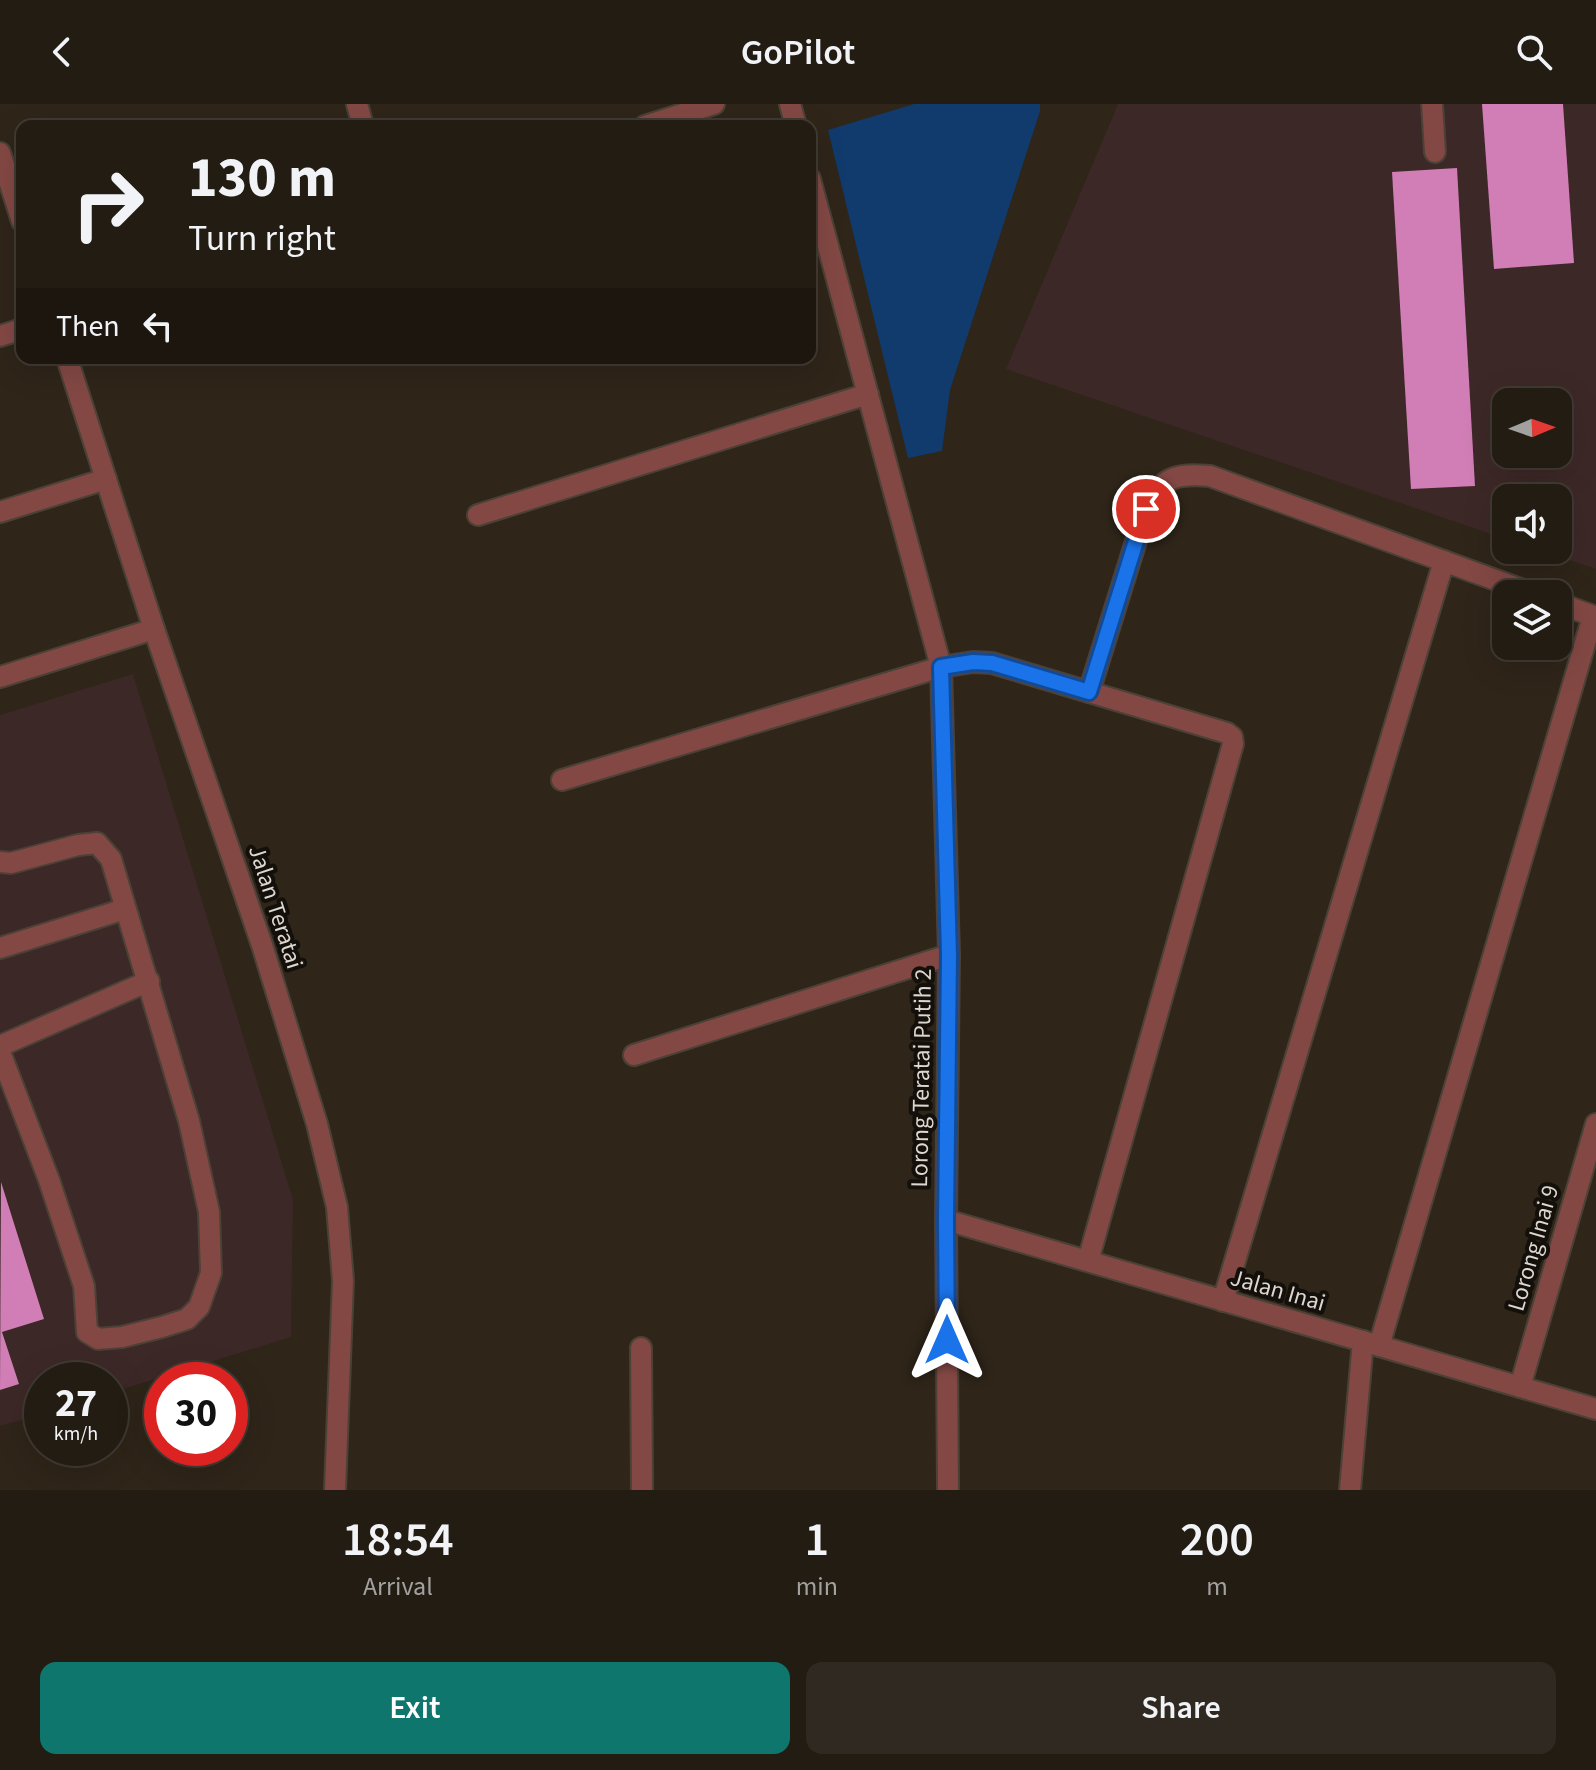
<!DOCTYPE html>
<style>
:root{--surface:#231c13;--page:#2f2921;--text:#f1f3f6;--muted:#a3a1a0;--line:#403a33;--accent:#0f766e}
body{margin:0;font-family:"Source Sans 3",sans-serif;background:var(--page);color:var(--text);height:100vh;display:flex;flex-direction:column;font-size:30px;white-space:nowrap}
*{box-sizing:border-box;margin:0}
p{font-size:26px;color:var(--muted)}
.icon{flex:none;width:44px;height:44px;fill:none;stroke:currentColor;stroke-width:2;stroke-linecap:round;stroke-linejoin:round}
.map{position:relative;height:1386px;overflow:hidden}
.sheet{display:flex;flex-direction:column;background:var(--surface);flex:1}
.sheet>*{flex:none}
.top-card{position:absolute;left:16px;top:16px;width:800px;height:244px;border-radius:16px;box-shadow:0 8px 32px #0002,0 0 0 2px var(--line);background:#231c13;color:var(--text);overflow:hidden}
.needle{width:52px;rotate:88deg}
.controls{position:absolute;left:1492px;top:284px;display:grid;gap:16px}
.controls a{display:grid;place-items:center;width:80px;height:80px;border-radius:16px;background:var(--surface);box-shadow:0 8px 32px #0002,0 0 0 2px var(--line);font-size:40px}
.speed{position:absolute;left:24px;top:1258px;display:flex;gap:16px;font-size:40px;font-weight:700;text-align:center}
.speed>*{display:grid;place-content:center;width:104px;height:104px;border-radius:50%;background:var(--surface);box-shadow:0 8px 32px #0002,0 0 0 2px var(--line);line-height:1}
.speed small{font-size:20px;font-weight:400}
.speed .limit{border:12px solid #d22;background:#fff;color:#111}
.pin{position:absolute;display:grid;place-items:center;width:68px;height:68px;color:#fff;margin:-34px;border:4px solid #fff;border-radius:50%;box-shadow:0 2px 8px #0007}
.me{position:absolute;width:88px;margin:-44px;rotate:0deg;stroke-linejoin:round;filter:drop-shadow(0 0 6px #0008)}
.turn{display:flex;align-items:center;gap:28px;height:168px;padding:0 40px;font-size:36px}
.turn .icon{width:104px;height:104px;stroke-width:2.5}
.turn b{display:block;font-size:56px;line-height:68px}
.then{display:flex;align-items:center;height:76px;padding:0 40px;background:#0003;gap:16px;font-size:30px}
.eta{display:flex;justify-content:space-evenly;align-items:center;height:136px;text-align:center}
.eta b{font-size:48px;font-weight:600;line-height:56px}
.primary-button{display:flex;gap:16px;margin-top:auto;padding:16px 40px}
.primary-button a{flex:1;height:92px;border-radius:16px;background:var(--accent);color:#fff;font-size:32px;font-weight:600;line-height:92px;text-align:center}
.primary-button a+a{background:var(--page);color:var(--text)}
header{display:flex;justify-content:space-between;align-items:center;height:104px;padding:0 40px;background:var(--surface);font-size:36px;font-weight:600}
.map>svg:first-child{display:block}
</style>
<header><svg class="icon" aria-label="back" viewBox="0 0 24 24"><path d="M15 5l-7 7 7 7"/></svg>GoPilot<svg class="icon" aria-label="search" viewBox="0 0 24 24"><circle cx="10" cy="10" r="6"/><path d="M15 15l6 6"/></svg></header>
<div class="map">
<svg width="1596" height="1386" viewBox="0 0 1596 1386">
<rect width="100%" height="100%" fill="#2f2519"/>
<g fill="#3c2827" fill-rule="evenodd">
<path d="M1118,0H1596V465L1540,446H1558V394H1506V435L1006,265ZM1506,298H1558V350H1506Z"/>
<path d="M133,570L293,1096L291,1233L110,1289V1276H42V1310L0,1322V611Z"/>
</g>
<path fill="#113b6d" d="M914,0H1040V7L950,286L942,347L908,354L828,26Z"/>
<g fill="#d07eb5">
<path d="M1482,0H1563L1574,159L1494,165Z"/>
<path d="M1457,64L1475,382L1411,385L1392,68Z"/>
<path d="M1,1078L44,1215L2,1228L19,1280L0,1286Z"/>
</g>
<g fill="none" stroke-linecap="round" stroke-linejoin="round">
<g stroke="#4b4136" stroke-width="24">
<g id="minor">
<path d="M357,0L363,22"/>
<path d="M790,0L796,22"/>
<path d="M1432,0L1435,48"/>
<path d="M645,22L714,0"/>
<path d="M0,49L22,117"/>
<path d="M810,75L941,563L949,851L946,1116L948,1386"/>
<path d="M0,232L22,225"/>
<path d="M67,254L154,525L262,841L317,1020L337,1103L343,1177L335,1386"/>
<path d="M0,408L106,375"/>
<path d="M478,411L868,290"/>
<path d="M1558,499L1596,513"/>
<path d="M0,573L154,525"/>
<path d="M562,676L941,563L973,558L992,559L1089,588L1146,405C1163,373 1174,369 1210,372L1534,490"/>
<path d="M0,758L11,759L78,741L97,739L111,755L189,1017L209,1108L211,1169L199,1203L187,1215L162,1223L122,1233L98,1235L87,1228L84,1182L49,1076L0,948"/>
<path d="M0,844L125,805"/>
<path d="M0,942L149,877"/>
<path d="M634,951L949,851"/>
<path d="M946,1116L1596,1305"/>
<path d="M1088,1157L1233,640L1232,633L1227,629L1089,588"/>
<path d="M1223,1197L1444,457"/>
<path d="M1379,1242L1593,512"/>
<path d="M641,1244L642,1386"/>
<path d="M1520,1283L1596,1020"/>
<path d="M1350,1386L1363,1237"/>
</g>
</g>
<use href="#minor" stroke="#834844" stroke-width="20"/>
</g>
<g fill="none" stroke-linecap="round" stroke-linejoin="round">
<g stroke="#114b97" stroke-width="20">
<path id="route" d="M947,1236L946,1116L949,851L941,563L973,558L992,559L1089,588L1146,405"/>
</g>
<use href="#route" stroke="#1a73e8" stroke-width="14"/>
</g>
<g text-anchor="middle" stroke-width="8" stroke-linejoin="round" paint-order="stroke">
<g font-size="24" fill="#ded7d0" stroke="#130f0a">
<text transform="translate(276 803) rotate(72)" y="8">Jalan Teratai</text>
<text transform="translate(921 974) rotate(-89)" y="8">Lorong Teratai Putih 2</text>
<text transform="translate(1533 1144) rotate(-74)" y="8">Lorong Inai 9</text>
<text transform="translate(1278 1186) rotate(16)" y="8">Jalan Inai</text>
</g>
</g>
</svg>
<div class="controls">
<a><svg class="needle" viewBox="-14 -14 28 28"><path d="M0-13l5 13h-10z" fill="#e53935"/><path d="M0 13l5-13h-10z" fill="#a3a1a0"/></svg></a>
<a><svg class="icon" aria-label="sound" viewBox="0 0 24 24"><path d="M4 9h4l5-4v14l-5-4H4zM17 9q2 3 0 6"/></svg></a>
<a><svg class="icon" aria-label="layers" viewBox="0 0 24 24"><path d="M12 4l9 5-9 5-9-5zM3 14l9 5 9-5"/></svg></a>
</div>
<div class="speed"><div>27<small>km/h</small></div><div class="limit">30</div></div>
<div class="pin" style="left:1146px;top:405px;background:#d93025"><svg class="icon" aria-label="arrive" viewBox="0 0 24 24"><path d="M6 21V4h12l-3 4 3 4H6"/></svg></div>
<svg class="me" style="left:947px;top:1236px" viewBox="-20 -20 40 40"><path d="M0-17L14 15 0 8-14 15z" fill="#1a73e8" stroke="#fff" stroke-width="4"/></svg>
<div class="top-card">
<div class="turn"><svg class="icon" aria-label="right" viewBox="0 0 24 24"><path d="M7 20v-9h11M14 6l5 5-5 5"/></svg><div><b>130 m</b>Turn right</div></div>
<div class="then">Then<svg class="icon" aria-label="left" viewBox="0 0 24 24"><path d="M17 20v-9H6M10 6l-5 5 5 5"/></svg></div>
</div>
</div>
<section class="sheet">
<div class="eta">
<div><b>18:54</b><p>Arrival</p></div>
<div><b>1</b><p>min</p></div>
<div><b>200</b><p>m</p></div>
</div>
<div class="primary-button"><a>Exit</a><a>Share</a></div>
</section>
